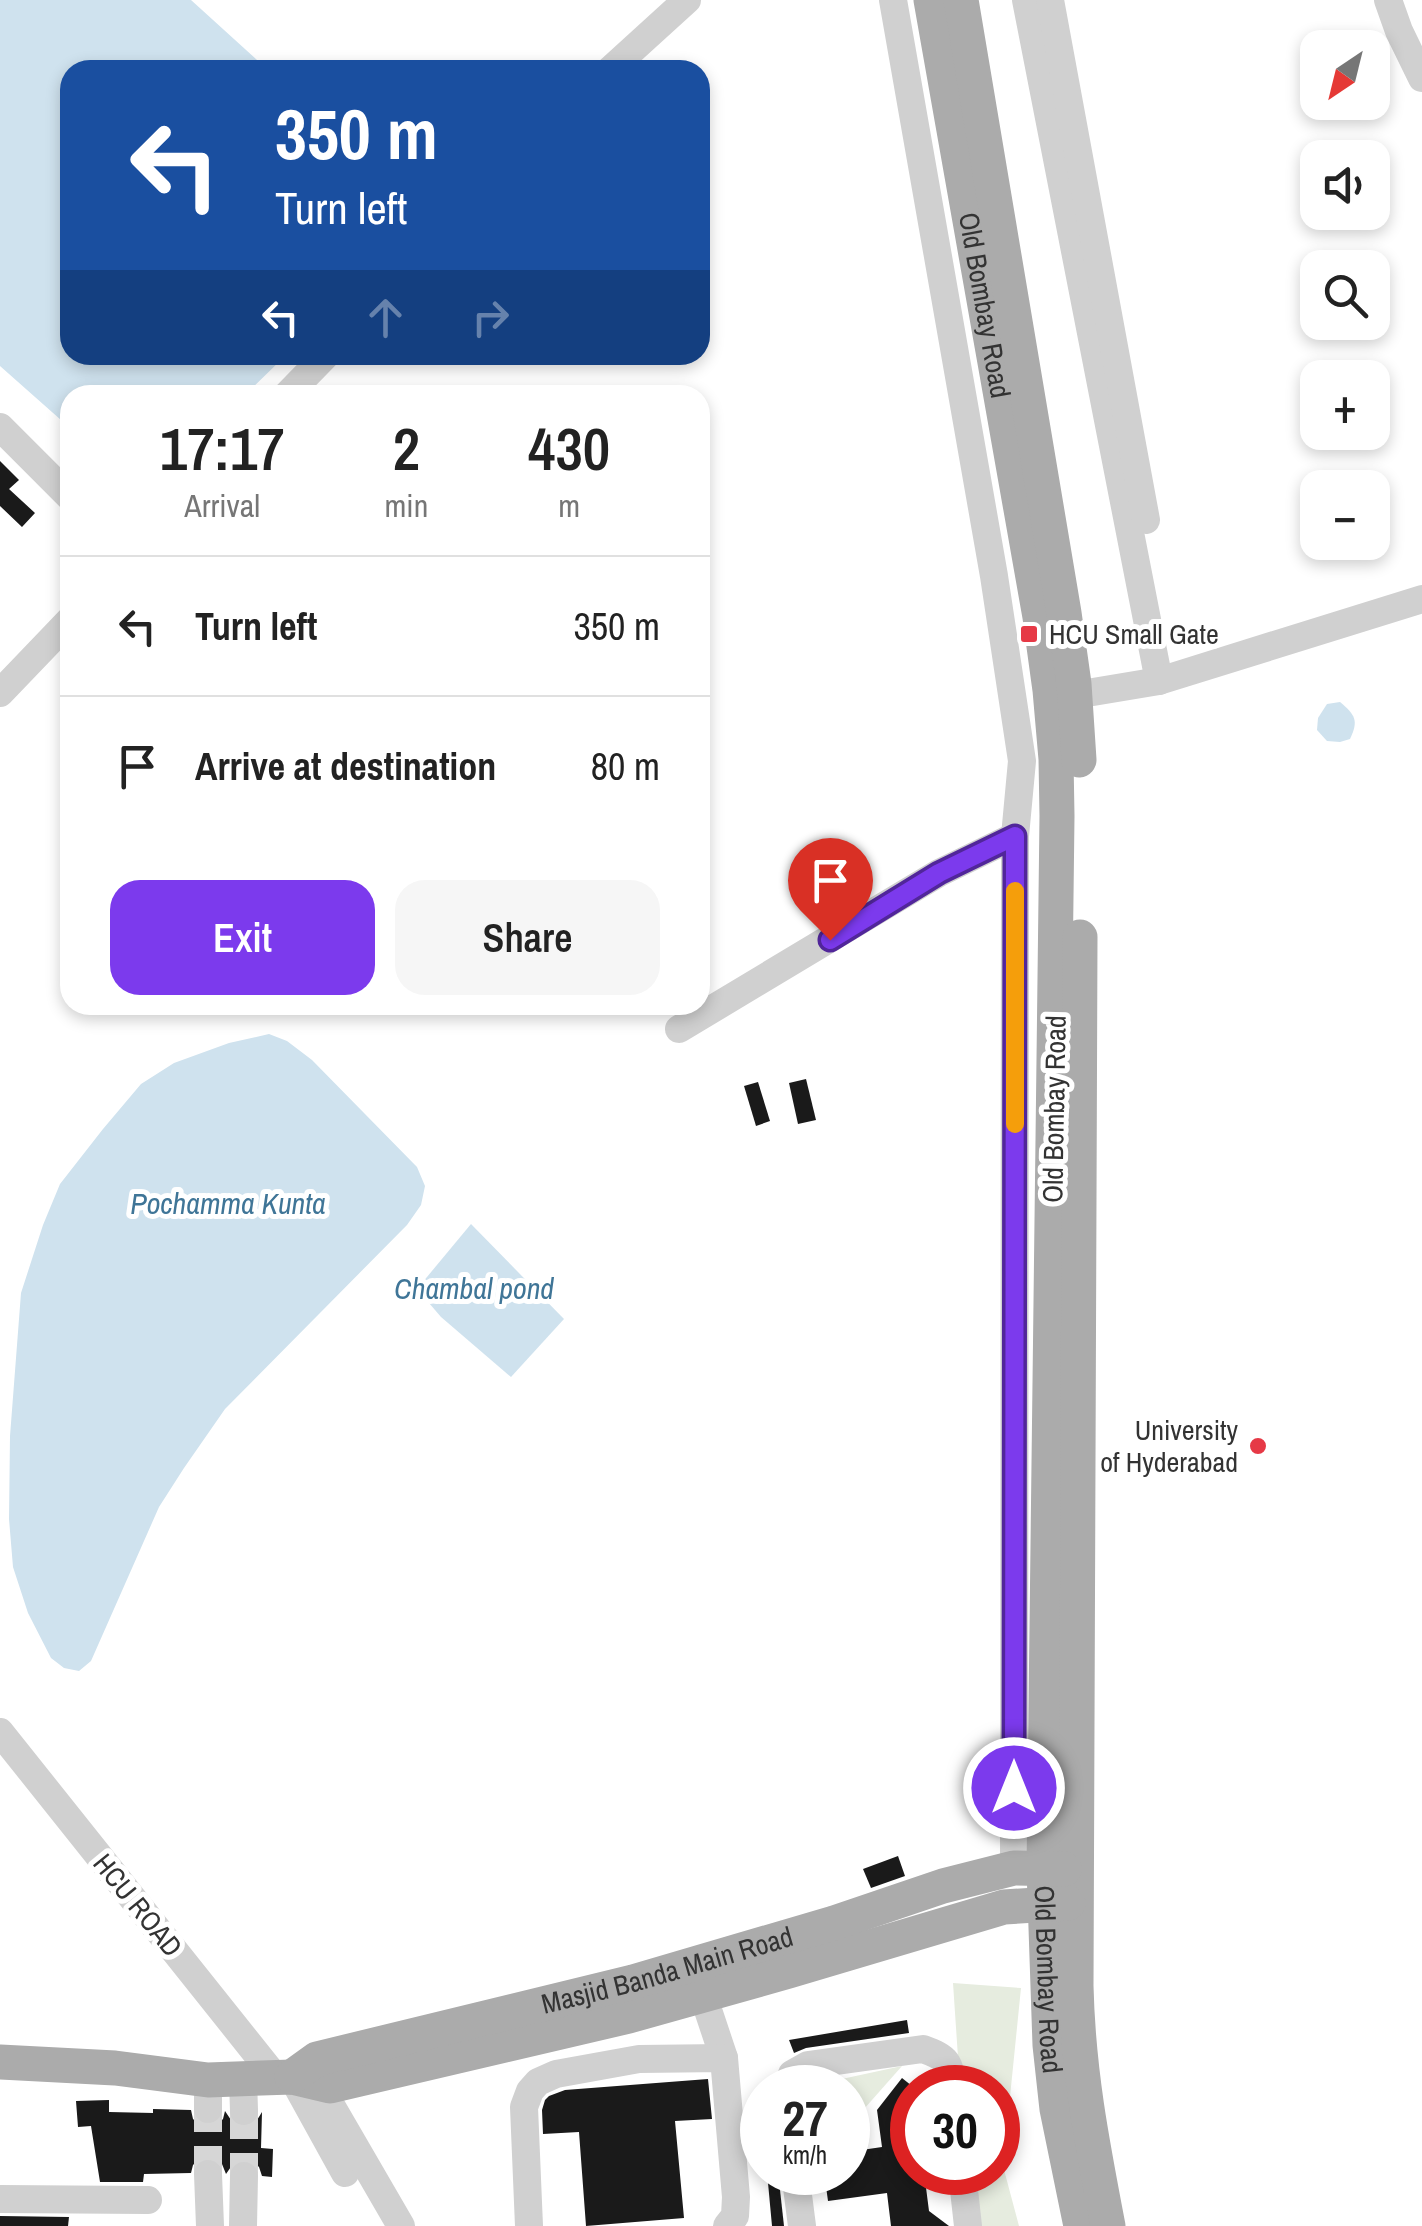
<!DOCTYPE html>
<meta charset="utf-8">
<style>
:root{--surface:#fff;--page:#f6f6f6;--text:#222;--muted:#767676;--line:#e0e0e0;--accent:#7c3aed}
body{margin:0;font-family:"Archivo Narrow",sans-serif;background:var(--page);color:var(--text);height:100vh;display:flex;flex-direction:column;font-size:38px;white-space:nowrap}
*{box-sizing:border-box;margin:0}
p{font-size:32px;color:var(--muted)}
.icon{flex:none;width:55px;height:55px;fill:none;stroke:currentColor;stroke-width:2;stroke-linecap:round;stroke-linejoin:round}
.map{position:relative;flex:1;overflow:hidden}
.sheet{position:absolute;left:60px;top:385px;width:650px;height:630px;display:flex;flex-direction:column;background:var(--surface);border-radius:30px;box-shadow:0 5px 15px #0003}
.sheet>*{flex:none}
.top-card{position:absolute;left:60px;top:60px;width:650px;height:305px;border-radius:30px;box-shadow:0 5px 15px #0003;background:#1a4fa0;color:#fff;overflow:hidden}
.needle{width:65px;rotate:215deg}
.controls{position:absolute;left:1300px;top:30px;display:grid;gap:20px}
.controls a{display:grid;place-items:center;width:90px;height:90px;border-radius:20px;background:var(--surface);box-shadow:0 5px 15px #0003;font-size:50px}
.speed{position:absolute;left:740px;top:2065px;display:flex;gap:20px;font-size:50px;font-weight:700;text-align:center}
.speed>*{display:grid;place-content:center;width:130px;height:130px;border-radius:50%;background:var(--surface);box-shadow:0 5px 15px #0003;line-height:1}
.speed small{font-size:25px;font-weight:400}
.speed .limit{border:15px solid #d22;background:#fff;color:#111}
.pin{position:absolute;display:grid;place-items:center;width:85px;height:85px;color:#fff;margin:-102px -42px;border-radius:50% 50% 50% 0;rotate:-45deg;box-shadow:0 0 10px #0007}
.pin .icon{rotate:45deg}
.me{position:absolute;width:110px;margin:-55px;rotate:0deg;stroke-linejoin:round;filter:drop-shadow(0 0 8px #0008)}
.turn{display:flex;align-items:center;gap:35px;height:210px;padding:0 50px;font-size:45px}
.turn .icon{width:130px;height:130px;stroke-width:2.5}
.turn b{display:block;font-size:70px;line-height:85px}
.lanes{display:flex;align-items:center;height:95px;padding:0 50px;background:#0003;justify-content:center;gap:50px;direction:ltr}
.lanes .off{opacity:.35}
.eta{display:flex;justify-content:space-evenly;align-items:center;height:170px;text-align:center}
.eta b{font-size:60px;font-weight:600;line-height:70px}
.primary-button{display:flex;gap:20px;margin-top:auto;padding:20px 50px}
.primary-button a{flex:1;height:115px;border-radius:30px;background:var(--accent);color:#fff;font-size:40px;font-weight:600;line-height:115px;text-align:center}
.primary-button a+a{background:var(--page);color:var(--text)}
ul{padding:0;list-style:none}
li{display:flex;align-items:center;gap:30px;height:140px;padding:0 50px;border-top:2px solid var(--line)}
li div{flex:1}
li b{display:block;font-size:38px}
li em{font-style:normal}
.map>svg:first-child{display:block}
</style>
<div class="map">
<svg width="1422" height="2226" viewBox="0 0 1422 2226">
<rect width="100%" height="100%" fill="#fff"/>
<g fill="#e6ecdf">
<path d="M953,1983L1021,1988L1003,2166L1019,2226H977L969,2173L998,2172V2088L960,2087Z"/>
<path d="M902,2066L864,2109L865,2136L848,2138V2088H800Z"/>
</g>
<g fill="#cfe2ee">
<path d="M0,0H191L268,70H70V355H286L245,395H70V428L0,366Z"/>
<path d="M1340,702C1355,715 1359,720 1350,739L1340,742L1327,741L1317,730L1318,718L1327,704Z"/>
<path d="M269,1034L287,1041L312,1060L417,1167L425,1186L421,1205L407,1225L225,1409L184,1468L159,1507L91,1661L79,1671L64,1668L51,1658L28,1613L13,1567L9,1519L10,1436L21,1293L43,1225L60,1184L103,1129L141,1084L174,1063L229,1043Z"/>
<path d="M471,1224L564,1319L511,1377L441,1317L417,1289Z"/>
</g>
<g fill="#1a1a1a">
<path d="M0,461L19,480L9,489L35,513L22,527L0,506Z"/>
<path d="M806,1079L816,1120L798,1124L789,1083Z"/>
<path d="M758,1082L770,1121L756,1126L744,1086Z"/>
<path d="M898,1856L905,1876L871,1888L863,1869Z"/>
<path d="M907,2020L909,2033L806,2048L794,2053L789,2040Z"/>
<path d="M902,2078L912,2086V2172H924L929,2211L949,2226H891L887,2193L828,2201L824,2172H848V2152L882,2147L877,2110Z"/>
<path d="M708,2079L712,2119L675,2121L684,2218L586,2226L579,2132L543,2134L542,2110L545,2100L549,2096L565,2090Z"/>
<path d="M109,2100V2112L153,2113V2109L191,2110L193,2119L200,2125L207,2126L218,2124L223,2119L225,2111L235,2126L246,2128L254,2125L262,2112L261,2148L273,2149L272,2177L262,2176L259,2167L254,2162L245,2159L235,2161L226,2174L222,2164L215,2158L208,2157L198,2160L193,2165L191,2173L144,2174L143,2182H100L91,2126L78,2127L76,2101Z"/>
<path d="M767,2172H778L784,2226H772Z"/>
<path d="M0,2216L69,2217L68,2226H0Z"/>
</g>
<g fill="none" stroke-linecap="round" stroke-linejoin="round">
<g stroke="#d6d6d6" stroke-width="28" stroke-dasharray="28 14" stroke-linecap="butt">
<path d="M244,2111V2176"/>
<path d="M208,2174V2109"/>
</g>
<g stroke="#d0d0d0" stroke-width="28">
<path d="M893,0L994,576L1022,761L1015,836L1014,1868"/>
<path d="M1026,0L1159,681"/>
<path d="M1050,0L1146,520"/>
<path d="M1388,0L1399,31L1422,78"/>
<path d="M610,70L687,0"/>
<path d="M287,395L326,355"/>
<path d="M0,427L70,497"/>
<path d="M0,693L70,620"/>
<path d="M1075,695L1159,681L1422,599"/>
<path d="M679,1029L939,873L1015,836"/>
<path d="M0,1732L276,2078"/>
<path d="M703,1995L724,2058"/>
<path d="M292,2077L345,2173"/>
<path d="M243,2079L244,2111"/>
<path d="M208,2080V2109"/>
<path d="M318,2083L401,2226"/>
<path d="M787,2088L792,2074L808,2065L923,2049C948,2058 950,2062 952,2088"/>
<path d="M795,2172L802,2226"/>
<path d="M962,2172L968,2226"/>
<path d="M208,2174L210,2226"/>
<path d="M0,2199L148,2200"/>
<path d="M243,2226L244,2176"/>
<path d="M529,2226L524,2107L530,2091L538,2082L556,2074L639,2059L724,2058L736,2197L735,2216L727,2226"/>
</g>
<g stroke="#ababab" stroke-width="35">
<path id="s1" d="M931,0L1040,617L1050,690L1056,759L1057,816L1044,1869L1050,2045L1057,2109L1081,2226"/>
<path d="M961,0L1064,613L1074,684L1079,760"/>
<path d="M1080,937L1076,1986C1078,2071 1092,2143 1108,2226"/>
<path d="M0,2062L115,2068L208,2080L292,2077L330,2086L629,2016L789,1971L1004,1907L1068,1903"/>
<path id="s2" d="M292,2077L317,2059L633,1982L834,1923L943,1886L1014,1868L1064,1869"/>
</g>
</g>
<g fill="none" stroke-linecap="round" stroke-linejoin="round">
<g stroke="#51269a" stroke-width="25">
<path id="route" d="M830,940L939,873L1015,836L1014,1788"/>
</g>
<use href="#route" stroke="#7c3aed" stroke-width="18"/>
<path stroke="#f59e0b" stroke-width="18" d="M1015,1124V891"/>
</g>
<g fill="#e63946" stroke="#fff" stroke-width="4">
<rect x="1019" y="624" width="20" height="20" rx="5"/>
<circle cx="1258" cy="1446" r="10"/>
</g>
<g text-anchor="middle" stroke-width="10" stroke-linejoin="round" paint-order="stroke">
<g font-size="28" fill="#333" stroke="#fff">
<text dy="10" stroke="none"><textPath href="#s1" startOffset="310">Old Bombay Road</textPath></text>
<text transform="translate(1054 1109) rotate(-89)" y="10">Old Bombay Road</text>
<text transform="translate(138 1905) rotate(51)" y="10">HCU ROAD</text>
<text dy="10" stroke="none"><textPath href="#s2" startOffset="392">Masjid Banda Main Road</textPath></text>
<text dy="10" stroke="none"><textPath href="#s1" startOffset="1990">Old Bombay Road</textPath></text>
</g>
<g font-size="28" fill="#333" stroke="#fff" text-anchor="start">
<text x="1049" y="644">HCU Small Gate</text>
<text x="1238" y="1440" text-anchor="end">University<tspan x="1238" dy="32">of Hyderabad</tspan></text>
</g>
<g font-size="30" font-style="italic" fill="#3f7597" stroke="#fff">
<text x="228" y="1214">Pochamma Kunta</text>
<text x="474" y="1299">Chambal pond</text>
</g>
</g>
</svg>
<div class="controls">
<a><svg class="needle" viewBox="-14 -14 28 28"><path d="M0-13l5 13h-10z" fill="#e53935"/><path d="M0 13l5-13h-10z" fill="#767676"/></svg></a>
<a><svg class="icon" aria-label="sound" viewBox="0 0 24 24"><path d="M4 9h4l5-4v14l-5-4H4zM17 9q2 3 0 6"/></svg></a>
<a><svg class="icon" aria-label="search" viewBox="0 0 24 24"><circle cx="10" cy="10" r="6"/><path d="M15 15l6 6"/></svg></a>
<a>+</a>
<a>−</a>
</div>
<div class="speed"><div>27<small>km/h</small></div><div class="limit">30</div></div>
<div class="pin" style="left:830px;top:940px;background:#d93025"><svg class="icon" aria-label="arrive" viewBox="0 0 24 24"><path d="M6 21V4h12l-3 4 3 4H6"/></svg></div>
<svg class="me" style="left:1014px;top:1788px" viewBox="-20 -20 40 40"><circle r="17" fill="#7c3aed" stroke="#fff" stroke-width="3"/><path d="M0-11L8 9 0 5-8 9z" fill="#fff"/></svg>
<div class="top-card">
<div class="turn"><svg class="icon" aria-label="left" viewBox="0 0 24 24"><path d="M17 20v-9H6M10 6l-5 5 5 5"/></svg><div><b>350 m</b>Turn left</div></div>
<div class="lanes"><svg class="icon" aria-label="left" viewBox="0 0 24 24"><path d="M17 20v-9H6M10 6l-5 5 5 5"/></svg><svg class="icon off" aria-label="ahead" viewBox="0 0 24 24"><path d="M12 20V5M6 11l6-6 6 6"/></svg><svg class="icon off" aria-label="right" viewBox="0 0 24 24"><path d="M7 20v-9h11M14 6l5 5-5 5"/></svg></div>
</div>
<section class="sheet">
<div class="eta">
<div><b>17:17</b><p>Arrival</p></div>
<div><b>2</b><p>min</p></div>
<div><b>430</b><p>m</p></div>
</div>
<ul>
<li><svg class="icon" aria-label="left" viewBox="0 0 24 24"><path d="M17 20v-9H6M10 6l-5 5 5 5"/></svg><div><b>Turn left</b></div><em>350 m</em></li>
<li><svg class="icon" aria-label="arrive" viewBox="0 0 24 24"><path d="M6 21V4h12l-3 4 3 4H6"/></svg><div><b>Arrive at destination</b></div><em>80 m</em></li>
</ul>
<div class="primary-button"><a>Exit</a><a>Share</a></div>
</section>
</div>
